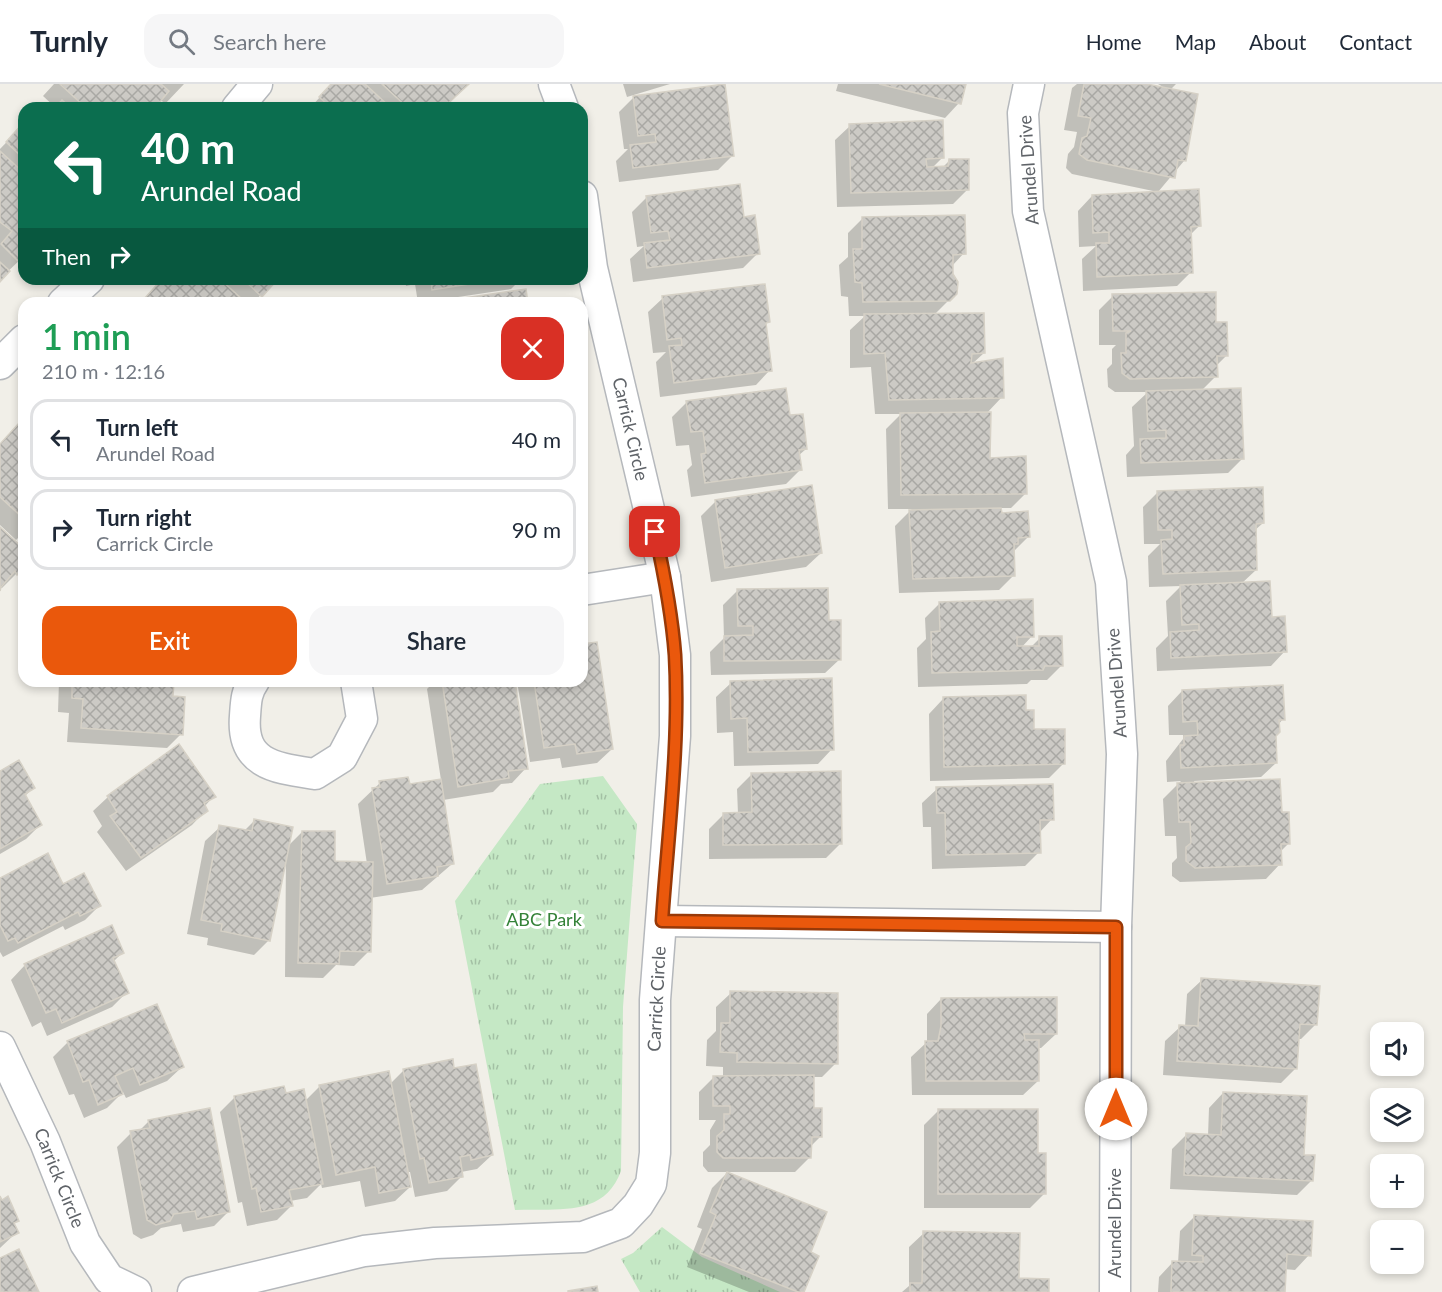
<!DOCTYPE html>
<meta charset="utf-8">
<style>
:root{--surface:#fff;--page:#f6f6f7;--text:#1f2937;--muted:#747a83;--line:#e0e1e3;--accent:#ea580c}
body{margin:0;font-family:Lato,sans-serif;background:var(--page);color:var(--text);height:100vh;display:flex;flex-direction:column;font-size:22px;white-space:nowrap}
*{box-sizing:border-box;margin:0}
p{font-size:20px;color:var(--muted)}
.icon{flex:none;width:33px;height:33px;fill:none;stroke:currentColor;stroke-width:2;stroke-linecap:round;stroke-linejoin:round}
.map{position:relative;flex:1;overflow:hidden}
.drawer{position:absolute;left:18px;top:213px;width:570px;height:390px;display:flex;flex-direction:column;background:var(--surface);border-radius:18px;box-shadow:0 3px 9px #0003}
.drawer>*{flex:none}
.guide{position:absolute;left:18px;top:18px;width:570px;height:183px;border-radius:18px;box-shadow:0 3px 9px #0003;background:#0b6e4f;color:#fff;overflow:hidden}
.tools{position:absolute;left:1370px;top:938px;display:grid;gap:12px}
.tools a{display:grid;place-items:center;width:54px;height:54px;border-radius:12px;background:var(--surface);box-shadow:0 3px 9px #0003;font-size:30px}
.pin{position:absolute;display:grid;place-items:center;width:51px;height:51px;color:#fff;margin:-26px;border-radius:12px;box-shadow:0 3px 9px #0006}
.me{position:absolute;width:66px;margin:-33px;rotate:0deg;stroke-linejoin:round;filter:drop-shadow(0 0 4px #0008)}
.turn{display:flex;align-items:center;gap:21px;height:126px;padding:0 24px;font-size:27px}
.turn .icon{width:78px;height:78px;stroke-width:2.5}
.turn b{display:block;font-size:42px;line-height:51px}
.then{display:flex;align-items:center;height:57px;padding:0 24px;background:#0003;gap:12px;font-size:22px}
.round{display:grid;place-items:center;flex:none;width:63px;height:63px;border-radius:18px;background:var(--page)}
.overview{display:flex;align-items:center;justify-content:space-between;height:102px;padding:0 24px}
h1{font-size:36px;font-weight:600;line-height:45px;color:#1e9e55}
.action{display:flex;gap:12px;margin-top:auto;padding:12px 24px}
.action a{flex:1;height:69px;border-radius:18px;background:var(--accent);color:#fff;font-size:24px;font-weight:600;line-height:69px;text-align:center}
.action a+a{background:var(--page);color:var(--text)}
ul{padding:0;list-style:none}
li{display:flex;align-items:center;gap:18px;height:81px;margin:0 12px 9px;padding:0 12px;border:3px solid var(--line);border-radius:18px}
li div{flex:1}
li b{display:block;font-size:22px}
li em{font-style:normal}
header{display:flex;align-items:center;gap:36px;box-sizing:border-box;height:84px;padding:0 30px;background:var(--surface);border-bottom:2px solid var(--line)}
header strong{font-size:28px}
nav{display:flex;gap:33px;margin-inline-start:auto;font-size:21px}
.search{width:420px;height:54px;background:var(--page);display:flex;align-items:center;gap:15px;box-sizing:border-box;padding:0 21px;border-radius:18px;color:var(--muted);font-size:22px}
.map>svg:first-child{display:block}
</style>
<header>
<strong>Turnly</strong>
<div class="search"><svg class="icon" aria-label="search" viewBox="0 0 24 24"><circle cx="10" cy="10" r="6"/><path d="M15 15l6 6"/></svg>Search here</div>
<nav><a>Home</a><a>Map</a><a>About</a><a>Contact</a></nav>
</header>
<div class="map">
<svg width="1442" height="1208" viewBox="0 0 1442 1208">
<defs>
<pattern id="park-tufts" width="24" height="20" patternUnits="userSpaceOnUse" patternTransform="scale(1.5)"><rect width="24" height="20" fill="#c5e8c5"/><path d="M3 7l-1-3M5 7V3M7 7l1-3M15 17l-1-3M17 17v-4M19 17l1-3" fill="none" stroke="#a3c0a4"/></pattern>
<pattern id="building-cross-hatch" width="8" height="8" patternUnits="userSpaceOnUse" patternTransform="scale(1.5)"><rect width="8" height="8" fill="#cccac5"/><path d="M0 0l8 8M0 8l8-8" fill="none" stroke="#a9a8a4"/></pattern>
</defs>
<rect width="100%" height="100%" fill="#f1efe8"/>
<g fill="url(#park-tufts)">
<path d="M603,692L637,740L623,923L621,1087C604,1134 557,1124 515,1126L455,817L540,700Z"/>
<path d="M662,1143L702,1173L780,1208H640L621,1175L633,1169Z"/>
</g>
<g fill="#0003">
<path d="M54,0H184L165,20L160,15L157,18L164,24H56L43,12Z"/>
<path d="M332,0H467L445,24H310Z"/>
<path d="M623,0H670L627,13Z"/>
<path d="M838,0H964L959,19L945,34L836,7Z"/>
<path d="M1077,0H1139L1168,6L1158,0H1176L1170,6L1184,77L1158,108L1072,90L1066,84L1068,70L1074,63L1077,48L1064,46L1072,4Z"/>
<path d="M634,13L733,71L718,86L619,98L616,77L628,65H624L619,28Z"/>
<path d="M24,40V172L0,195V65Z"/>
<path d="M850,42L942,74L931,85L942,84L950,76L968,105L953,120L837,123L835,56Z"/>
<path d="M1092,112L1200,141L1190,151L1191,188L1177,202L1083,207L1082,175L1096,162L1079,163L1078,127Z"/>
<path d="M647,113L743,134L758,169L743,184L633,198L630,175L644,162L637,163L632,128Z"/>
<path d="M862,135L964,169L952,182L956,209L934,231L984,269L972,280L1002,313L986,330L989,376L1026,409L1011,424H1000V430L1028,453L1013,468L1014,491L999,506L899,509L895,442L912,425H888L886,345L901,330H875L871,283L850,284V246L865,232H849L848,213L841,212L839,181L848,173V149Z"/>
<path d="M163,195H276L253,219H141Z"/>
<path d="M405,195H521L511,205L438,216L439,219H418L415,200L406,202Z"/>
<path d="M1113,212L1215,240L1227,271L1216,282V292L1201,307L1242,375L1228,389L1127,393L1126,371L1134,362L1132,323L1148,308H1115L1108,303L1107,285L1112,280V265L1116,261H1099V226Z"/>
<path d="M663,214L768,238L764,241L770,286L756,301L660,313L656,278L666,268L653,269L648,228Z"/>
<path d="M687,318L789,333L806,365L798,372L800,386L786,400L691,413L687,386L692,381L689,361L676,362L672,333Z"/>
<path d="M24,340V448L16,456L0,441V360Z"/>
<path d="M1157,409L1263,439L1254,447L1256,486L1241,500L1271,534L1285,567L1271,582L1157,587L1156,564L1168,552L1166,517L1181,502L1149,503L1148,472L1160,460H1144L1143,423Z"/>
<path d="M716,417L821,469L806,483L711,498L701,432Z"/>
<path d="M0,445L24,467V482L2,504L0,503Z"/>
<path d="M737,507L827,538L840,575L825,589L711,591L710,568L724,554L723,521Z"/>
<path d="M940,519L1032,552L1021,564H1030L1040,554L1062,581L1047,596H1031L1027,600L918,603L917,564L926,555L925,534Z"/>
<path d="M582,561L612,665L597,679L562,684L560,674L530,678L517,597H582Z"/>
<path d="M59,597H172L171,614L181,650L167,664L67,658L69,629L58,628Z"/>
<path d="M435,597H513L526,684L512,699L501,700L493,708L443,716L452,780L422,806L370,814L369,867L354,882L336,881L323,894L285,893L286,770L269,856L254,871L207,861L208,854L187,850L205,757L220,743L244,747L254,737L287,763L302,748L333,779L367,780L358,720L380,699L409,701L441,696L427,605Z"/>
<path d="M731,599L832,665L818,680L734,682L733,648L717,649L716,613Z"/>
<path d="M1182,607L1283,635L1278,641L1274,652L1276,679L1261,693L1194,697L1195,700L1280,730L1289,759L1280,768V780L1266,795L1180,798L1172,792V779L1177,774L1176,752H1165L1163,715L1181,697L1167,698L1166,677L1183,655V651H1169L1168,622Z"/>
<path d="M943,615L1025,627L1033,647L1064,679L1049,694L930,697L929,630Z"/>
<path d="M0,689L33,704L25,712L40,741L26,755L0,770Z"/>
<path d="M752,690L840,760L826,774L709,775V745L724,730H738L737,705Z"/>
<path d="M937,705L1052,735L1039,749V768L1025,782L932,785L931,743H923L922,719Z"/>
<path d="M214,712L204,723L206,726L192,741L126,787L97,748L102,742L93,727L108,713Z"/>
<path d="M0,795L63,802L99,822L85,836L65,846L63,842L3,873L0,868Z"/>
<path d="M122,869L113,878L127,908L112,923L47,952L41,938L32,943L11,896L25,881Z"/>
<path d="M1202,896L1316,940L1301,955H1297L1295,985L1281,999L1163,991L1165,957L1180,943H1185L1187,910Z"/>
<path d="M731,909L836,979L822,993H812V1026L820,1053L810,1063V1073L795,1088H708L703,1082V1068L710,1061V1046L716,1036H699V1008L714,993H723V983L706,982L707,956L716,947V923Z"/>
<path d="M941,915L1056,950L1041,964H1038V997L1023,1011H912L911,973L927,958V930Z"/>
<path d="M68,958L182,983L167,997L126,1014L123,1008L107,1024L84,1034L74,1010L69,1011L53,973Z"/>
<path d="M404,986H453L492,1071L477,1085L461,1088L462,1092L447,1107L415,1113L410,1088H407L410,1103L395,1117L365,1123L360,1097L322,1104L321,1100L307,1114L290,1117L291,1122L277,1136L247,1142L242,1118L238,1119L220,1028L234,1014L284,1011L305,1017L320,1002L390,1000Z"/>
<path d="M1223,1009L1312,1096L1297,1111L1170,1105L1172,1065L1186,1051L1208,1052L1209,1024Z"/>
<path d="M939,1026L1037,1071L1045,1109L1030,1124H924V1041Z"/>
<path d="M149,1037L228,1128L214,1142L183,1148L181,1140L161,1144L153,1151L141,1155L133,1150L117,1063L131,1049L139,1047Z"/>
<path d="M727,1089L809,1169L803,1208H749L687,1183L702,1145L697,1143L712,1104Z"/>
<path d="M0,1115L17,1137L13,1140L17,1148L0,1164Z"/>
<path d="M1194,1133L1309,1171L1295,1186L1284,1185L1283,1208H1158L1159,1193L1173,1178L1178,1179L1180,1147Z"/>
<path d="M924,1149L1017,1196L1048,1208H902L909,1202V1163Z"/>
</g>
<g fill="url(#building-cross-hatch)" stroke="#d6d1c6" stroke-width="1.5">
<path d="M60,0H161L169,7L160,18L166,24H113L109,21L106,24H86Z"/>
<path d="M331,0H365L391,24H328L329,22L319,13Z"/>
<path d="M382,0H469L443,24H408Z"/>
<path d="M725,0L734,72L633,84L630,61L656,58L655,50L638,52L633,12Z"/>
<path d="M879,0H966L961,20Z"/>
<path d="M1084,0H1147L1198,10L1186,77L1178,76L1175,94L1087,76L1079,70L1082,54L1087,52L1091,34L1078,32Z"/>
<path d="M62,16L71,24H55Z"/>
<path d="M943,36L944,74L926,75L927,83L948,82L949,75H969V106L851,109L849,40Z"/>
<path d="M24,38V75L6,58Z"/>
<path d="M0,67L24,89V175L20,179L1,160L12,147L0,138Z"/>
<path d="M740,100L744,133L755,131L760,170L647,184L644,159L670,156L668,147L651,149L646,112Z"/>
<path d="M1199,105L1201,142L1191,143L1193,189L1097,193L1096,159H1109V148L1093,149L1092,111Z"/>
<path d="M965,131L966,170L953,171V190L958,198L957,210L950,217L863,218L862,199L855,198L853,165H862V133Z"/>
<path d="M0,178L10,187L0,198Z"/>
<path d="M162,195H220L242,215L239,219H150L145,214Z"/>
<path d="M243,195H278L262,213Z"/>
<path d="M431,195H501L432,206Z"/>
<path d="M765,200L770,238L766,239L772,287L674,299L669,262L682,261L681,254L667,256L662,212Z"/>
<path d="M526,205L528,219H430Z"/>
<path d="M1216,208V238H1227L1228,272H1217L1218,293L1130,295L1122,289L1121,269H1126V249L1131,247H1113L1112,210Z"/>
<path d="M984,229L985,269L972,270L971,279L1003,274L1004,314L889,316L885,269L864,270V230Z"/>
<path d="M786,304L790,331L803,330L807,365L799,366L802,386L705,399L701,370L706,369L703,347L691,348L686,317Z"/>
<path d="M1241,304L1244,375L1141,379L1140,355L1166,354V346L1148,347L1146,307Z"/>
<path d="M991,328L990,374L1026,372L1027,410L901,411L900,329Z"/>
<path d="M19,339L24,343V435L0,413V360Z"/>
<path d="M812,401L822,469L725,484L715,416Z"/>
<path d="M1263,403L1264,439L1256,440L1257,486L1163,490L1161,456L1172,455V446H1158L1157,407Z"/>
<path d="M1001,424L1002,429L1028,427L1030,453L1018,454V460H1014L1015,492L913,495L909,426Z"/>
<path d="M0,443L24,465V484L17,491L15,487L1,503L0,507Z"/>
<path d="M1270,497L1272,533L1285,532L1287,568L1171,574L1170,548L1199,546V540L1182,541L1180,501Z"/>
<path d="M828,504L829,536H841V576L724,577V552L753,551V542H738L737,505Z"/>
<path d="M1033,515L1034,553H1017V562H1039V552H1062L1063,582H1045L1043,586L932,589L931,548L940,547L939,518Z"/>
<path d="M597,558L613,665L577,670L575,660L544,664L534,597H582V560Z"/>
<path d="M832,594L834,666L748,668L747,634L731,635L730,597Z"/>
<path d="M72,597H174L173,612L185,613L183,651L81,644L83,615L72,614Z"/>
<path d="M442,597H515L528,685L508,687L509,694L458,703Z"/>
<path d="M1283,601L1285,636H1279L1280,648L1276,652L1277,679L1181,684L1180,661H1184V652L1198,651L1197,637L1183,638L1182,606Z"/>
<path d="M1026,611V626H1034V645H1065V680L944,683L943,613Z"/>
<path d="M179,660L216,713L204,719L208,727L141,774L110,732L117,728L107,712Z"/>
<path d="M19,676L35,704L25,710L42,741L0,765V687Z"/>
<path d="M841,687L842,760L723,761V729L752,728L751,689Z"/>
<path d="M408,693L410,700L441,695L454,780L437,783L438,792L387,800L372,704L380,703L379,697Z"/>
<path d="M1280,695L1282,728H1289L1290,760H1281L1282,781L1195,784L1186,777V763L1191,759L1190,738H1179L1177,699Z"/>
<path d="M1053,700L1054,736H1040L1041,769L946,771L945,729H937L936,703Z"/>
<path d="M254,735L293,743L270,857L221,847L222,840L201,836L219,741L252,747Z"/>
<path d="M302,747H335V777L373,778L371,868L340,867L339,880L298,879Z"/>
<path d="M48,769L63,800L84,789L101,822L80,832L78,828L18,859L15,854L8,857L0,841V794Z"/>
<path d="M112,841L124,869L113,874L129,909L62,939L56,925L46,929L24,880Z"/>
<path d="M1201,894L1320,902L1317,941L1300,940L1297,985L1177,977L1179,941L1198,942Z"/>
<path d="M730,907L838,909V980L737,978V969L720,968L721,939H730Z"/>
<path d="M1057,913V950H1024L1025,956H1039V997H926L925,957H938L941,942V914Z"/>
<path d="M157,920L184,983L140,1001L133,984L115,992L123,1010L98,1021L89,996L83,998L67,957Z"/>
<path d="M453,975L454,984L476,980L493,1071L471,1076L470,1071L460,1073L463,1093L429,1099L424,1074L420,1075L403,985Z"/>
<path d="M389,987L411,1103L379,1109L375,1083L336,1091L319,1001Z"/>
<path d="M814,991V1024H822V1053H812L811,1074H723L717,1068V1052L724,1046V1030H730V1022H713V992Z"/>
<path d="M284,1002L286,1009L304,1005L323,1100L289,1106L293,1122L261,1128L256,1104L252,1105L234,1012Z"/>
<path d="M1223,1008L1307,1012L1304,1071H1315L1313,1097L1184,1091L1186,1049L1221,1051Z"/>
<path d="M210,1024L230,1128L197,1135L195,1127L174,1130L170,1137L156,1141L147,1136L130,1047L150,1044L148,1036Z"/>
<path d="M938,1025H1038V1069H1046V1110H938Z"/>
<path d="M727,1088L827,1128L811,1168L819,1172L804,1208H798L700,1169L716,1131L710,1128Z"/>
<path d="M0,1112L2,1116L8,1112L19,1137L14,1139L19,1149L0,1158Z"/>
<path d="M1194,1131L1313,1137L1311,1172L1287,1170L1285,1208H1171L1172,1177L1203,1178V1172L1192,1171Z"/>
<path d="M923,1147L1020,1149L1019,1194L1049,1195V1208H910V1199H922Z"/>
<path d="M19,1165L39,1208H0V1174Z"/>
<path d="M597,1202L598,1208H568V1207Z"/>
</g>
<g fill="none" stroke-linecap="round" stroke-linejoin="round">
<g stroke="#b5b8bc" stroke-width="33">
<g id="minor">
<path d="M554,0L563,24"/>
<path d="M1029,0L1023,29L1028,127L1111,498L1122,670L1116,843L1115,1208"/>
<path d="M237,24L257,0"/>
<path d="M63,219L89,195"/>
<path d="M0,280L24,256"/>
<path d="M582,506L665,493"/>
<path d="M254,597C246,608 246,618 245,632C241,681 276,684 315,690L342,673L362,635L356,597"/>
<path d="M662,837L1116,843"/>
<path d="M0,963L45,1058L85,1159L109,1195L136,1208"/>
<path d="M193,1208L364,1167L435,1159L583,1153L621,1139L638,1121L651,1100L655,1069V916L675,652V571L665,493L592,184L582,112"/>
</g>
</g>
<use href="#minor" stroke="#fff" stroke-width="30"/>
</g>
<g fill="none" stroke-linecap="round" stroke-linejoin="round">
<g stroke="#983908" stroke-width="15">
<path id="route" d="M655,448C664,489 672,530 675,571C680,659 668,749 662,837L1116,843V1025"/>
</g>
<use href="#route" stroke="#ea580c" stroke-width="10"/>
</g>
<g text-anchor="middle" stroke-width="6" stroke-linejoin="round" paint-order="stroke">
<g font-size="18" fill="#5f6368" stroke="#fff">
<text transform="translate(1029 86) rotate(-94)" y="6">Arundel Drive</text>
<text transform="translate(630 345) rotate(77)" y="6">Carrick Circle</text>
<text transform="translate(1117 599) rotate(-94)" y="6">Arundel Drive</text>
<text transform="translate(657 915) rotate(-87)" y="6">Carrick Circle</text>
<text transform="translate(59 1094) rotate(68)" y="6">Carrick Circle</text>
<text transform="translate(1115 1139) rotate(-90)" y="6">Arundel Drive</text>
</g>
<g font-size="18" fill="#348238" stroke="#fff">
<text x="544" y="842">ABC Park</text>
</g>
</g>
</svg>
<div class="tools">
<a><svg class="icon" aria-label="sound" viewBox="0 0 24 24"><path d="M4 9h4l5-4v14l-5-4H4zM17 9q2 3 0 6"/></svg></a>
<a><svg class="icon" aria-label="layers" viewBox="0 0 24 24"><path d="M12 4l9 5-9 5-9-5zM3 14l9 5 9-5"/></svg></a>
<a>+</a>
<a>−</a>
</div>
<div class="pin" style="left:655px;top:448px;background:#d93025"><svg class="icon" aria-label="arrive" viewBox="0 0 24 24"><path d="M6 21V4h12l-3 4 3 4H6"/></svg></div>
<svg class="me" style="left:1116px;top:1025px" viewBox="-20 -20 40 40"><circle r="19" fill="#fff"/><path d="M0-13L10 11 0 6-10 11z" fill="#ea580c"/></svg>
<div class="guide">
<div class="turn"><svg class="icon" aria-label="left" viewBox="0 0 24 24"><path d="M17 20v-9H6M10 6l-5 5 5 5"/></svg><div><b>40 m</b>Arundel Road</div></div>
<div class="then">Then<svg class="icon" aria-label="right" viewBox="0 0 24 24"><path d="M7 20v-9h11M14 6l5 5-5 5"/></svg></div>
</div>
<section class="drawer">
<div class="overview"><div><h1>1 min</h1><p>210 m · 12:16</p></div><a class="round" style="background:#d93025;color:#fff"><svg class="icon" aria-label="close" viewBox="0 0 24 24"><path d="M6 6l12 12M18 6L6 18"/></svg></a></div>
<ul>
<li><svg class="icon" aria-label="left" viewBox="0 0 24 24"><path d="M17 20v-9H6M10 6l-5 5 5 5"/></svg><div><b>Turn left</b><p>Arundel Road</p></div><em>40 m</em></li>
<li><svg class="icon" aria-label="right" viewBox="0 0 24 24"><path d="M7 20v-9h11M14 6l5 5-5 5"/></svg><div><b>Turn right</b><p>Carrick Circle</p></div><em>90 m</em></li>
</ul>
<div class="action"><a>Exit</a><a>Share</a></div>
</section>
</div>
